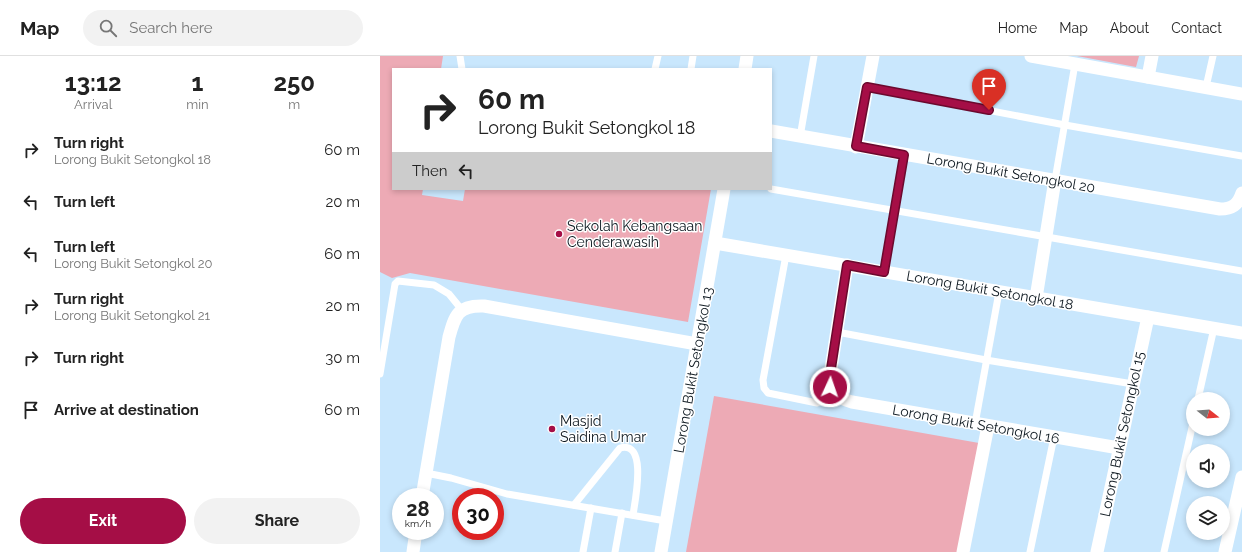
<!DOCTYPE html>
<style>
:root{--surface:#fff;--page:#f2f2f2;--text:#222;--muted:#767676;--line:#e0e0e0;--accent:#a50e46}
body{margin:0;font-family:Raleway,sans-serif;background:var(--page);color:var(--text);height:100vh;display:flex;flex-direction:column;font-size:15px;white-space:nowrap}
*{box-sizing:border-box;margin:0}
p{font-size:13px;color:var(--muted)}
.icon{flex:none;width:22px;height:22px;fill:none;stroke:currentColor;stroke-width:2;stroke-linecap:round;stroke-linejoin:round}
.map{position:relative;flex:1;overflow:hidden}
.details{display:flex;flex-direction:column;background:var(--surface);width:380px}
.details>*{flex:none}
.banner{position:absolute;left:12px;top:12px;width:380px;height:122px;border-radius:0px;box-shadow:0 2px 6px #0003;background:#fff;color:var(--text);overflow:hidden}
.needle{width:26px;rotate:107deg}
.fabs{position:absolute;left:806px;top:336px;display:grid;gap:8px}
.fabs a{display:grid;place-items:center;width:44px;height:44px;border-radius:50%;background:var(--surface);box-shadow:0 2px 6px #0003;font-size:20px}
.speed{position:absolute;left:12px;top:432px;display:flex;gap:8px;font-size:20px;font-weight:700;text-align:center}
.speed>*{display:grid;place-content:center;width:52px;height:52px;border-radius:50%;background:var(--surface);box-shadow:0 2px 6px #0003;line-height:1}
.speed small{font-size:10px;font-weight:400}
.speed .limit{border:6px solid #d22;background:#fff;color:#111}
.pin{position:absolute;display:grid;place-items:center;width:34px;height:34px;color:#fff;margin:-41px -17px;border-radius:50% 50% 50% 0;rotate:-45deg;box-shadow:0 0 4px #0007}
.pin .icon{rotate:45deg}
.me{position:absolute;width:44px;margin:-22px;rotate:3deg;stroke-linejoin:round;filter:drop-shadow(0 0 3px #0008)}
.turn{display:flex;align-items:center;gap:14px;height:84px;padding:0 20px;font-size:18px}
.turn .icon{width:52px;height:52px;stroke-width:2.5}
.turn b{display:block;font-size:28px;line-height:34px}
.then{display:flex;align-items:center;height:38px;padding:0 20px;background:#0003;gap:8px;font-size:15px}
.eta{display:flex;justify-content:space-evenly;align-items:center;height:68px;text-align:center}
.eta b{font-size:24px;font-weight:700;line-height:28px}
.button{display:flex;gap:8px;margin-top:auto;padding:8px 20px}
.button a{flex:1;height:46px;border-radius:24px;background:var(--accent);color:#fff;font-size:16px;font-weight:700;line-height:46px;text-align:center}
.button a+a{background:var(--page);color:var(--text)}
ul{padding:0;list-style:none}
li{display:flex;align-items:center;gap:12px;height:52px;padding:0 20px}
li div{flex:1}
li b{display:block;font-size:15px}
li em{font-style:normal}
header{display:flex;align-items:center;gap:24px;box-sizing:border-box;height:56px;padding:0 20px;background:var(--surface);border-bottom:1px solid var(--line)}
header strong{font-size:19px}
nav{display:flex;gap:22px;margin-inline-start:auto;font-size:14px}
.search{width:280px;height:36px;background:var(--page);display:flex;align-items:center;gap:10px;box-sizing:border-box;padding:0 14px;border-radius:22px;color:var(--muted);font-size:15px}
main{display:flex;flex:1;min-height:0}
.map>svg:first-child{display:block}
</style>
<header>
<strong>Map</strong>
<div class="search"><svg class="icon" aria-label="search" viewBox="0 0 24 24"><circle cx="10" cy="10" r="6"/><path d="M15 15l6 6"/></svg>Search here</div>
<nav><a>Home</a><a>Map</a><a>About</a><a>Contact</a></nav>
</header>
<main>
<section class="details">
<div class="eta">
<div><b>13:12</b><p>Arrival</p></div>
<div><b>1</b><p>min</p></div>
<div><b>250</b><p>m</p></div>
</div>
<ul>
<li><svg class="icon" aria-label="right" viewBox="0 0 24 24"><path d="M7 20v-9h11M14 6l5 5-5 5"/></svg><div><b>Turn right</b><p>Lorong Bukit Setongkol 18</p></div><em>60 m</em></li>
<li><svg class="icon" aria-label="left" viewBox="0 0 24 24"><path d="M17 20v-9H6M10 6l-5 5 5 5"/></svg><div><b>Turn left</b></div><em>20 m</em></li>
<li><svg class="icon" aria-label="left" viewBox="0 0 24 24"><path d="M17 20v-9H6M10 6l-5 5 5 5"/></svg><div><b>Turn left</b><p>Lorong Bukit Setongkol 20</p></div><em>60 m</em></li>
<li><svg class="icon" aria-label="right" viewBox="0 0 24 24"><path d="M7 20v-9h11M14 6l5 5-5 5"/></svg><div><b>Turn right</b><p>Lorong Bukit Setongkol 21</p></div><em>20 m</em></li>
<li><svg class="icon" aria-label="right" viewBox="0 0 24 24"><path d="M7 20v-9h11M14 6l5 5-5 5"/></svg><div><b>Turn right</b></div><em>30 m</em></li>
<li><svg class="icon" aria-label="arrive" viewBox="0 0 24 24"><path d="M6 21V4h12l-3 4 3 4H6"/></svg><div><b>Arrive at destination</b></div><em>60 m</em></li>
</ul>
<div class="button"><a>Exit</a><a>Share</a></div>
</section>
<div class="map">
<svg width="862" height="496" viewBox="0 0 862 496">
<rect width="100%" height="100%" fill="#c9e7fd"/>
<g fill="#edaab5">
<path d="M0,0H63L61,13H13V133H43L42,139L83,145L85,133H331L308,266L30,217L12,222L0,216Z"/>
<path d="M697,0H759L756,11Z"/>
<path d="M334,340L599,387L578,496H306Z"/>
</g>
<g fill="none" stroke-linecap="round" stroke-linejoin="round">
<g stroke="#fff" stroke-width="7">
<path d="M80,0L82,13"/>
<path d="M275,13L278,0"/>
<path d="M311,13L313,0"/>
<path d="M487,31L685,69L862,100"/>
<path d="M826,31L833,0"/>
<path d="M420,81L434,0"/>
<path d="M675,124L695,8"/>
<path d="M391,133L862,215"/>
<path d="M406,199L383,324L384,332L388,337L437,347L455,339"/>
<path d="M504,216L524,99"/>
<path d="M457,276L606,304L753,328"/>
<path d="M0,318L15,228L18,225L54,229L69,238L82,254"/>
<path d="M818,343L834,272"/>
<path d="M595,368L619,236"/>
<path d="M46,417L71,422L127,438L286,465"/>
<path d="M194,449L240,392C268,384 255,445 253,459"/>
<path d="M203,496L211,452"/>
<path d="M235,496L242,457"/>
<path d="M650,496L674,381"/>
<path d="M784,496L813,367"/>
</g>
<g stroke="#fff" stroke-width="13">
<path d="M651,0L862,38"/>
<path d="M365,13L367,0"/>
<path d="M768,21L772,0"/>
<path d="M391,75L840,153C852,153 858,149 862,137"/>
<path d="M476,91L493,0"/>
<path d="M335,187L862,277"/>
<path d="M467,209L450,319C450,338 455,341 472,346L739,392"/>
<path d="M656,242L675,124"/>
<path d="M42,441L69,281C75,259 78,249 104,250L317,288"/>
<path d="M33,496L36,475"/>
<path d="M281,496L344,133"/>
<path d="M583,496L608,370"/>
<path d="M717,496L768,261"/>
<path d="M845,496L862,421"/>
</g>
</g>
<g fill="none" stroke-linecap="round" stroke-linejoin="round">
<g stroke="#6b092e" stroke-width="10">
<path id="route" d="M450,331V319L467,209L504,216L524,99L476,90L487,31L609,54"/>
</g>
<use href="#route" stroke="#a50e46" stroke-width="7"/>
</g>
<g fill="#a50e46" stroke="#fff" stroke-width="1.5">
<circle cx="179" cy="178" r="4"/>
<circle cx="172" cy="373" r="4"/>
</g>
<g text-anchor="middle" stroke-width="3" stroke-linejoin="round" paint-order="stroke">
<g font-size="14" fill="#0b161e" stroke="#fff">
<text transform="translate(631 117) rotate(10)" y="5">Lorong Bukit Setongkol 20</text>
<text transform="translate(610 234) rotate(10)" y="5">Lorong Bukit Setongkol 18</text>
<text transform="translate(313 314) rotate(-80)" y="5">Lorong Bukit Setongkol 13</text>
<text transform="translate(596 368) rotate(10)" y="5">Lorong Bukit Setongkol 16</text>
<text transform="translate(742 378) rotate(-78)" y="5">Lorong Bukit Setongkol 15</text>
</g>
<g font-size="14" fill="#0b161e" stroke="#fff" text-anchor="start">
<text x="187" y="175">Sekolah Kebangsaan<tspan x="187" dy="16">Cenderawasih</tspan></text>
<text x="180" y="370">Masjid<tspan x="180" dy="16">Saidina Umar</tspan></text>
</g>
</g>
</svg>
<div class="fabs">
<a><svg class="needle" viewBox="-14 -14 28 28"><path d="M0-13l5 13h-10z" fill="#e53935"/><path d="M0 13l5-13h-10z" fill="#767676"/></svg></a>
<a><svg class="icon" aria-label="sound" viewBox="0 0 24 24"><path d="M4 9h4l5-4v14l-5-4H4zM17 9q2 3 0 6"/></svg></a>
<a><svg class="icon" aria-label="layers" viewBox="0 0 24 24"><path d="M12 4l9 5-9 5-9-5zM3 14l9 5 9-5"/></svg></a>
</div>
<div class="speed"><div>28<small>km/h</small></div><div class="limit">30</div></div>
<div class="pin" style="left:609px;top:54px;background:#d93025"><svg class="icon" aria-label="arrive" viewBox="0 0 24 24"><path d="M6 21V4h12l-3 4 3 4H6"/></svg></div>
<svg class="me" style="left:450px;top:331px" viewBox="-20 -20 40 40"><circle r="17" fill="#a50e46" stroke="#fff" stroke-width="3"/><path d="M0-11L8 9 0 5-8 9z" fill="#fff"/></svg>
<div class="banner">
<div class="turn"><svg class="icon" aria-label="right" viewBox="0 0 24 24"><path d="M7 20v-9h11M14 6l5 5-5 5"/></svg><div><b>60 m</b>Lorong Bukit Setongkol 18</div></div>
<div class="then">Then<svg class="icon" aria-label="left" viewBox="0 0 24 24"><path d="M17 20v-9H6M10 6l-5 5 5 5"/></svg></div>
</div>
</div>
</main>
